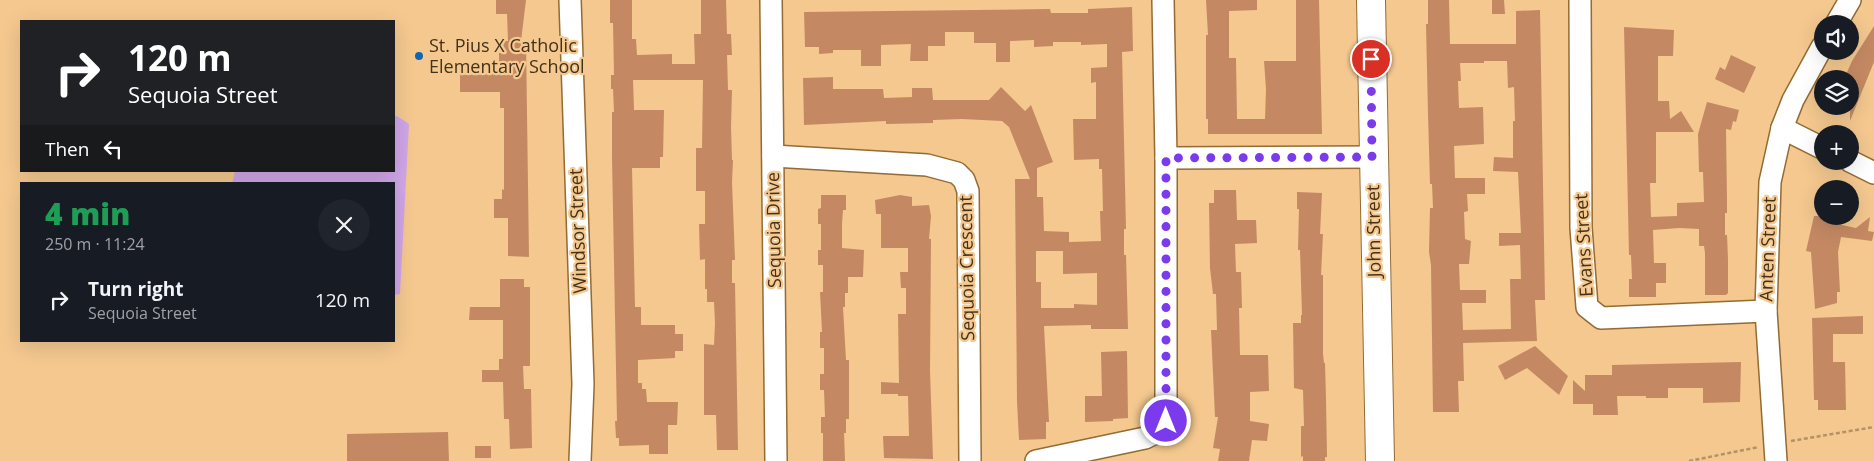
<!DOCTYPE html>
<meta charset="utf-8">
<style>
:root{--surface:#171b24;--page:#20242c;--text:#f1f3f6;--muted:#9ea1a6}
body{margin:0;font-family:"Open Sans",sans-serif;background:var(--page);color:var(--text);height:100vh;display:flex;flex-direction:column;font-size:19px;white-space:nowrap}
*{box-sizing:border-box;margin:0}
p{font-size:16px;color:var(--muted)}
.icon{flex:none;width:28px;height:28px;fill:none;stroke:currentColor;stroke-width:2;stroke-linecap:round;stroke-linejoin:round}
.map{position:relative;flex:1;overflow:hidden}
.sheet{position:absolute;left:20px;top:182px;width:375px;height:160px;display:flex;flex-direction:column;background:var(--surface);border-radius:0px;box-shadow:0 5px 20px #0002}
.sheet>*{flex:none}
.guide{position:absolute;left:20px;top:20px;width:375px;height:152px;border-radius:0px;box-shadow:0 5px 20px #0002;background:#202124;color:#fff;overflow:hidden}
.fabs{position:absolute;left:1814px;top:15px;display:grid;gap:10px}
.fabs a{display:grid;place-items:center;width:45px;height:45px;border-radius:50%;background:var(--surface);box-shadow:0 5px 20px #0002;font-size:25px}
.pin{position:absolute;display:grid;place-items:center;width:42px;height:42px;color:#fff;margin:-21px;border:2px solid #fff;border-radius:50%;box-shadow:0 1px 5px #0007}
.me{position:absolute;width:55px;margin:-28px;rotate:0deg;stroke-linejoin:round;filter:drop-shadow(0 0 4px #0008)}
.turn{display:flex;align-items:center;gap:18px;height:105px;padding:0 25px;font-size:22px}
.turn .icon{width:65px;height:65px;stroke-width:2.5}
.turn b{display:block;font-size:35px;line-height:42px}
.then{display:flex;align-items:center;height:48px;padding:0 25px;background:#0003;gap:10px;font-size:19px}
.round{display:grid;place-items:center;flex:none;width:52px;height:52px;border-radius:26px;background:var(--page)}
.headline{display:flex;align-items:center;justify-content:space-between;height:85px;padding:0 25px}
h1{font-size:30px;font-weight:800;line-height:38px;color:#1e9e55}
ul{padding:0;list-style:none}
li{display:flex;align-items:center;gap:15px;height:65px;padding:0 25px}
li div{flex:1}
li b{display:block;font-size:19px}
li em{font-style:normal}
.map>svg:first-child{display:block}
</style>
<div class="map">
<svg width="1874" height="461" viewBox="0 0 1874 461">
<rect width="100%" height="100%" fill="#f4c88f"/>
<path fill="#cfa5e6" d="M394,116H397L409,124L400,294L394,295V184H232L235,171H394Z"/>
<g fill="#c48963" fill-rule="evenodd">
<path d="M496,0H526L521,41H526L529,257L508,256V218H494V199H502V189L504,190V108H500V92H460V75L499,74V53H504L503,41H508L507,14H496Z"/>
<path d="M610,0H632V39H636L637,55L672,54V64H695L694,34H701V0H726L727,34H731L732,55H727L728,90H732L731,127L732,160H733L732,182L735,260H732V283H735L738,450H717L716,415H704V344L714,345L715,323L714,302H707V289H705V259L700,260L699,224H705V191H696V148H702L703,80H633L634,110H664L663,157H660V168H632L635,307H641V325H675V334H683V351H675V358L638,360V383H642V389H646L647,402H678L677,425H668V454H649V445L619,446V438H616L615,421H617L612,158V112H614L613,89H611V75H614L613,23H610Z"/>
<path d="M1206,0H1257V10L1229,11V58H1236L1237,119H1265L1266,89L1264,61H1296V0H1319L1322,134H1208V119H1206V35H1208Z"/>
<path d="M1428,0H1449L1450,44H1516V11L1540,10L1545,300H1535L1537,341L1463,343L1464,381H1458L1459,412H1433L1431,265L1429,252L1430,208H1433L1432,184H1430L1428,114L1426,24H1428ZM1484,61H1507L1508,88L1514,87L1515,121H1513V158L1494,157L1493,171L1518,172L1521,233H1499V246L1520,245L1521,279H1510L1511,329L1463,330L1462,303H1486V290H1460L1459,264H1469L1471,241L1465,239L1464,212L1468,211L1467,194H1485V178H1455L1454,146L1484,144L1483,107L1459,108L1458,81H1461L1460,63H1484Z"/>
<path d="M1492,0H1504L1505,14H1492Z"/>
<path d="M1132,7L1133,51L1122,52L1126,229H1124V255H1126L1128,329H1091V325L1044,326L1049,422H1046V439L1019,440L1017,402L1015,179H1030L1009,127L1002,121L962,119L933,120V123L886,124V121L804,125L803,78L833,77V89H883L884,98L912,97V88H932L933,100H989L1001,87L1025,111L1031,105L1053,162L1037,168V197H1043L1044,231L1069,232V242L1101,241L1100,211H1103L1102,169H1099V159L1074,160L1073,119H1096V82L1091,83V68L1107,67V44L1081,45V42H1053V46L1034,47V40L1010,41V62H996V43H974V32H945V46H928V61H910L911,44L881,45V66H861V50H833V53L819,54V47H805L804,12L1050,9L1051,13H1088V9ZM1036,251H1063V274L1097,273V305L1074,304V308H1041V282H1036Z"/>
<path d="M1874,26V62L1850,121V79H1844L1852,61Z"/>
<path d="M1624,27L1674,30L1673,56H1658V101H1669L1670,119L1681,111L1694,132H1656V183H1650L1651,217L1677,216V203L1704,202L1703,172H1699L1698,134L1707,102L1739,110L1736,122L1733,121L1731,130L1726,129L1727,200V213H1725V235H1727L1728,259V293L1726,295H1705V253L1704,246H1699V229L1679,228L1653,230L1654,263H1666V283H1656V297H1629V279H1632L1631,255H1629Z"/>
<path d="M1731,55L1756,67L1744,93L1715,79L1720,67L1725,70Z"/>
<path d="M1214,190H1236L1237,220H1256L1257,243L1235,244L1236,272H1241L1242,308H1239L1240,355H1268L1269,391L1250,392V421L1269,424L1267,441L1252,440L1249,461H1218L1220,449L1213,448L1218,417H1215L1211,330H1217L1216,294H1213L1210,268L1209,203H1214Z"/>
<path d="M1297,192L1322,193L1320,234H1323L1321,275H1323V354L1324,363H1325L1326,399L1327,457H1325V461H1303V456L1301,457V426H1304L1303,390L1294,388L1293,323H1301V315H1302L1300,250H1298L1299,209H1297Z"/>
<path d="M821,195H846V210H843L842,224V248L864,250L863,277H848V293H845V307H843L846,360H849V419H846V433H844L845,461H823V433H821V417H825L824,390H820V374H824V348H820V332H822L820,292H823V265H818V250H821V224H818V209L821,208Z"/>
<path d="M900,195L912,197V206L929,205L931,216L929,239H931L930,371L933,459L884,458L883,436H909L908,396H898V394H881V382L899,383L898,314H906V288H901L900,272H908V248H881V214H876L875,200Z"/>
<path d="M1814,216H1835L1833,223L1856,228L1870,217L1868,231L1874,232L1872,241L1841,237L1838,252L1840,292H1837V303L1815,309L1811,252L1806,251Z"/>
<path d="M500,279H524V287H530V366H523L524,389H531L532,448L510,449L509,419H504L503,382H482V370H499V359H503V320H469L470,307H500Z"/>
<path d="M1863,316V334H1833V362H1845L1846,410H1818V400H1814L1812,318Z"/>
<path d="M1535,346L1568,376L1559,395L1527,368L1505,380L1498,366Z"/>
<path d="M1127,351L1128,418L1113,419V421L1085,422V396H1102L1101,352Z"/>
<path d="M1741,362L1740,402L1703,403V388H1668V398H1646V396H1617L1618,415H1593V404H1573V380L1585,391V375H1612V365Z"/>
<path d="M448,432L449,461H347V434Z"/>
<rect x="475" y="446" width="16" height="12"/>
</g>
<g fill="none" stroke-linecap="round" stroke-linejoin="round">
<g stroke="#936b33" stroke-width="24">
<g id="minor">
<path d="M570,0L583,384L580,461"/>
<path d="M771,0L776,461"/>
<path d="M1580,0L1581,228L1587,307L1601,318L1766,311"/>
<path d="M1836,24L1850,0"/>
<path d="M1782,128L1822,148"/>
<path d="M773,156L927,165L957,173L964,180L968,191L970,461"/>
<path d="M1166,158L1372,157"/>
<path d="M1850,161L1874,173"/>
<path d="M1036,461L1145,438L1157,432L1166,421V158L1163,0"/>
<path d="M1776,461L1766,311L1770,182L1782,128L1793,100L1822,47"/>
</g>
</g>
<g stroke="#936b33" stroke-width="30">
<path id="major" d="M1371,0L1380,461"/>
</g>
<g stroke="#b49265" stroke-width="2.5" stroke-dasharray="4 2.5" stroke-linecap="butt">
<path d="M1791,441L1874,427"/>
<path d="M1689,461L1759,447"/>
</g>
<use href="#minor" stroke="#fff" stroke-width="21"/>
<use href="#major" stroke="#fff" stroke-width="28"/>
</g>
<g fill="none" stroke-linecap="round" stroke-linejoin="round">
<path stroke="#7c3aed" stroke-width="9" stroke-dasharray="0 16.2" d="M1166,421V158L1372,157L1371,59"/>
</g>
<circle fill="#1564b2" stroke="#f4c88f" stroke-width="2" cx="419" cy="56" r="5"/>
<g text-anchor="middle" stroke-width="4.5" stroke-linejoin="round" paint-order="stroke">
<g font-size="18" fill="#43311a" stroke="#f4c88f" text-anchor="start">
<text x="429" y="52">St. Pius X Catholic<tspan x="429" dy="21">Elementary School</tspan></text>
</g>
<g font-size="18" fill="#43311a" stroke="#f4c88f">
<text transform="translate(774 230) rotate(-91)" y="6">Sequoia Drive</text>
<text transform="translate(578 231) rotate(-92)" y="6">Windsor Street</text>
<text transform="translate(1374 231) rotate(-91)" y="6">John Street</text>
<text transform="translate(1584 245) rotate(-93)" y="6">Evans Street</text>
<text transform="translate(1768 249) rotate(-88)" y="6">Anten Street</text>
<text transform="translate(967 268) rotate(-91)" y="6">Sequoia Crescent</text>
</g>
</g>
</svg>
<div class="fabs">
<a><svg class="icon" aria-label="sound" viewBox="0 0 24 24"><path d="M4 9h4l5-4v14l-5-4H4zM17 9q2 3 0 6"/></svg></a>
<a><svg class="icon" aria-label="layers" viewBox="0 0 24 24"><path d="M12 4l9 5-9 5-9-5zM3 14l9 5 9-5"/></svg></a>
<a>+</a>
<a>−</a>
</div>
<div class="pin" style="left:1371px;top:59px;background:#d93025"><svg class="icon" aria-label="arrive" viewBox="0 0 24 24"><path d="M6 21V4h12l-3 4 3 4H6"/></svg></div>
<svg class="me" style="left:1166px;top:421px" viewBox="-20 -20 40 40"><circle r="17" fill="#7c3aed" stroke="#fff" stroke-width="3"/><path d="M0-11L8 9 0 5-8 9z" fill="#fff"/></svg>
<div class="guide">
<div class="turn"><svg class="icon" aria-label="right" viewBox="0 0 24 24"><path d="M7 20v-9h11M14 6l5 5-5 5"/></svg><div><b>120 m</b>Sequoia Street</div></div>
<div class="then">Then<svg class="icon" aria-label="left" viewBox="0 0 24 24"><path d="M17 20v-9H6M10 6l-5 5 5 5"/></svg></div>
</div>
<section class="sheet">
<div class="headline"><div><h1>4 min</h1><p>250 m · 11:24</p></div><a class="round"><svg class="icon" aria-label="close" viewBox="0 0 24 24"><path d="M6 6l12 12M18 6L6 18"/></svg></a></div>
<ul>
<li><svg class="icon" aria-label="right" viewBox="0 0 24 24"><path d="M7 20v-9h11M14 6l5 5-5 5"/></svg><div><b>Turn right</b><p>Sequoia Street</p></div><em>120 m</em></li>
</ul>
</section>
</div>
